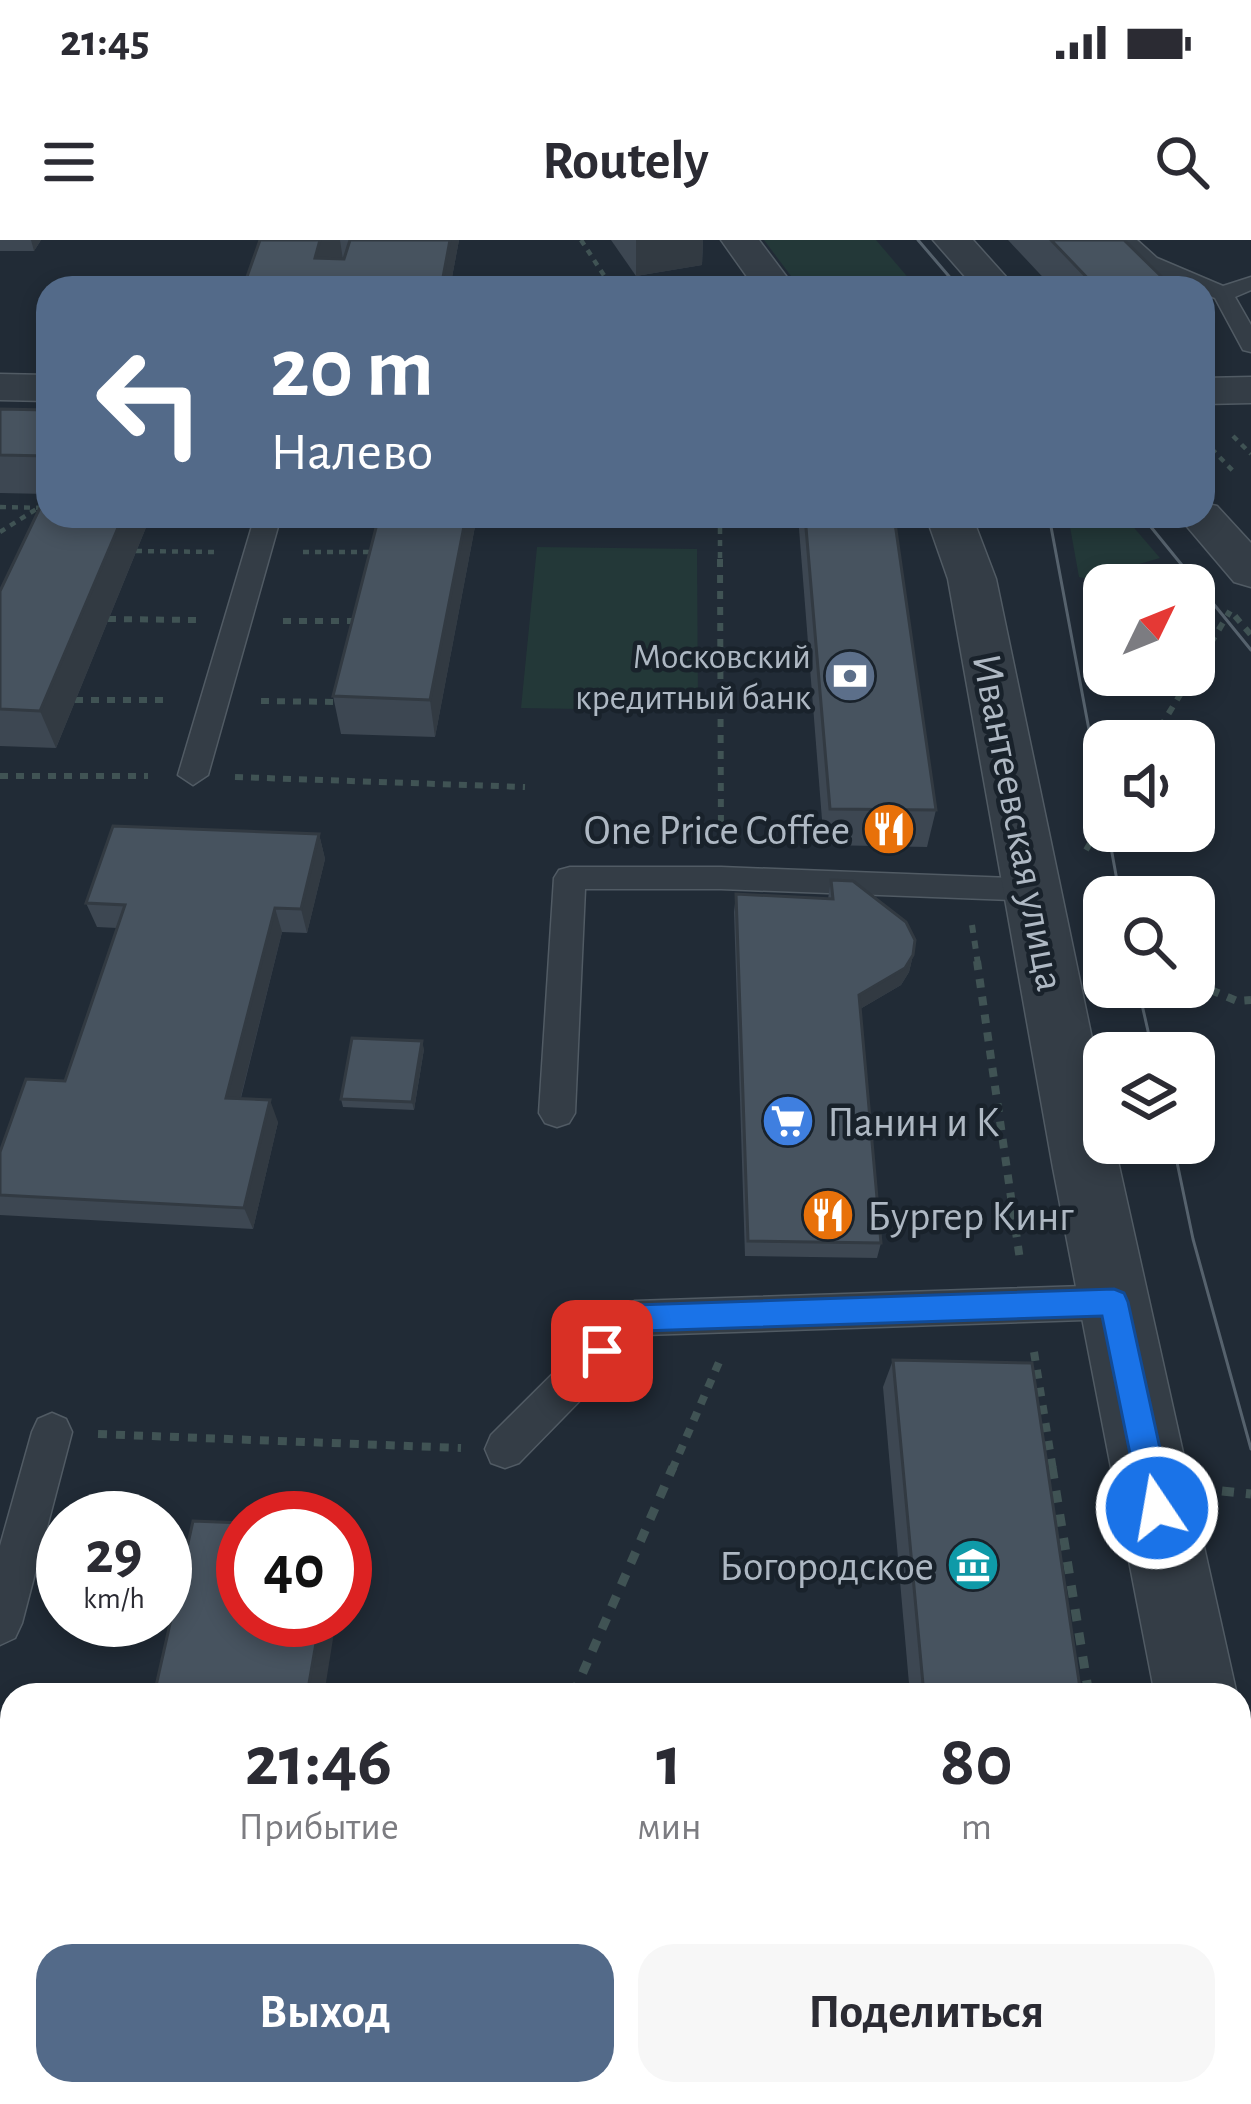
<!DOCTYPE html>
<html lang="ru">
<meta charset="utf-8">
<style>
:root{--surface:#fff;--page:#f7f7f7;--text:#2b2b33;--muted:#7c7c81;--accent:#536a89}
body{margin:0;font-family:"Alegreya Sans",sans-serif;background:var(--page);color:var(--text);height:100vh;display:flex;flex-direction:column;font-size:45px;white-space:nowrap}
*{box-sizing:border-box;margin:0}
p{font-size:39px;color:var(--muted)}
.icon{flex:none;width:66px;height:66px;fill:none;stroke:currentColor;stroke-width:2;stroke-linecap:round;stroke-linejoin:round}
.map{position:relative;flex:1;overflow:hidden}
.drawer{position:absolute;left:0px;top:1443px;width:1251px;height:423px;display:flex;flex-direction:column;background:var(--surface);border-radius:36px 36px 0 0;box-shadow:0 6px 18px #0003}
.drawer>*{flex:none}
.guide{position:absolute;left:36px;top:36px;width:1179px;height:252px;border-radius:36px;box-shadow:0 6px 18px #0003;background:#536a89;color:#fff;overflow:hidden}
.needle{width:78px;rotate:47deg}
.controls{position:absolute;left:1083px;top:324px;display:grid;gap:24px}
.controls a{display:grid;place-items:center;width:132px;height:132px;border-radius:24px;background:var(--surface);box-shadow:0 6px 18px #0003;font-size:60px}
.speed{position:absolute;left:36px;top:1251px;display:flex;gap:24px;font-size:60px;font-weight:700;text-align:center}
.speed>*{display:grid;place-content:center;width:156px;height:156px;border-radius:50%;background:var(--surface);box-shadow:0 6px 18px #0003;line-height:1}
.speed small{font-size:30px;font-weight:400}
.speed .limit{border:18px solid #d22;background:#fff;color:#111}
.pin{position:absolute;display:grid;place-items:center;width:102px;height:102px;color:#fff;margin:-51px;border-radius:24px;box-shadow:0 6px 18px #0006}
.me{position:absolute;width:132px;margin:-66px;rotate:348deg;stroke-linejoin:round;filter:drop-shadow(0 0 9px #0008)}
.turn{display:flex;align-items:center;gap:42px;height:252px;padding:0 36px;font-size:54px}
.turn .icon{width:156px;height:156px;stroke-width:2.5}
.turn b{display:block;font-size:84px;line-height:102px}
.eta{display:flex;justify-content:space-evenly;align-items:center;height:204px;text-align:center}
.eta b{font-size:72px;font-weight:700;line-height:84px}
.cta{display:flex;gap:24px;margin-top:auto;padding:24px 36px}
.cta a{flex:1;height:138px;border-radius:36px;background:var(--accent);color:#fff;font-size:48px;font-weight:700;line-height:138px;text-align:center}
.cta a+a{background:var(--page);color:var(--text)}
.status{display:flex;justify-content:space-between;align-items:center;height:84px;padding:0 60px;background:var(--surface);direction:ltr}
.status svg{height:33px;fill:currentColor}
header{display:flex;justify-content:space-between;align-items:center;height:156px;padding:0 36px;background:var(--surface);font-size:54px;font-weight:700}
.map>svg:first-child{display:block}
</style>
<div class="status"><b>21:45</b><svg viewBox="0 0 49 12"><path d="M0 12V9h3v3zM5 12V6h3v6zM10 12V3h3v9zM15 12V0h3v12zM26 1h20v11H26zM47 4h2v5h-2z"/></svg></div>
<header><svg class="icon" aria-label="menu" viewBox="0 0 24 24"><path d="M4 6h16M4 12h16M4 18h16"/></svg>Routely<svg class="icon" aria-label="search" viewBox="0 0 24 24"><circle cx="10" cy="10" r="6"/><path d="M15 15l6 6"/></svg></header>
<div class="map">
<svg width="1251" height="1864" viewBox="0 0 1251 1864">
<rect width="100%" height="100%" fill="#212b36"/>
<g fill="#233838">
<path d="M764,0H876L917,48H800Z"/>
<path d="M1068,276H1124L1160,318L1088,339L1079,337Z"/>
<path d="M537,307L697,309L698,471L521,468Z"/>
</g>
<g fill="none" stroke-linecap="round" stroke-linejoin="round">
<g stroke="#515b64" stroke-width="3">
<g id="service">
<path d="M1115,0H1137L1157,18L1223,46L1251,37V50L1235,57L1251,85V112L1243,110L1215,58L1203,53V48C1171,48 1135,23 1115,0Z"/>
<path d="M255,276H281L208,535L193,545L178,535Z"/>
<path d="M570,627H721L1035,639L1046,642L1051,650L1046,658L1035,661L721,649H585L575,873L569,883L557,887L545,883L539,873L554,638L559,630Z"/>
<path d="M1114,1045L1127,1050L1133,1062L1127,1074L1114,1079L644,1095L519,1223L505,1228L491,1223L485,1209L491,1195L621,1066L635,1061Z"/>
<path d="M52,1173L66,1179L72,1192L22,1383L15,1398L0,1405V1306L32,1192L38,1179Z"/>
<rect x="767" y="1854" width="52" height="10"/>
</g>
</g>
<g stroke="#515b64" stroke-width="3">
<g id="minor">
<path d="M0,134L48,135V161L0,160Z"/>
<path d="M1251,137V163L1203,164V138Z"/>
<path d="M1203,263L1217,266L1251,303V347L1234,342L1178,276H1203Z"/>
</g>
</g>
<g stroke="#515b64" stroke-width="3">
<g id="tertiary">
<path d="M721,0H759L795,48H755Z"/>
<path d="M933,0H973L1016,48H975Z"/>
<path d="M926,276H972L996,339L1104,856V903H1114L1237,1455H1155L1053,928L948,339Z"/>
<path d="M1239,1620L1251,1625V1767L1239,1762Z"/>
</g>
</g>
<g stroke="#405354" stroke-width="4.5" stroke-dasharray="6 6" stroke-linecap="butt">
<path d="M581,0L607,40"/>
<path d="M446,41H608L629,48"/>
<path d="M1233,196L1251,214"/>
<path d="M1203,200L1236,234"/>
<path d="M0,267L48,268"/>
<path d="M695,276H796"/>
<path d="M720,276V322"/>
<path d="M0,292L38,268"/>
<path d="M136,311L216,312"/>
<path d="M303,312H378"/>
</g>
<g stroke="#405354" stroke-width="6" stroke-dasharray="8 8" stroke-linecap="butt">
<path d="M720,319L721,599"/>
<path d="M1235,376L1251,395"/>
<path d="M108,379L196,380"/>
<path d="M283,381H358"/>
<path d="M1194,431L1230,371"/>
<path d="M75,460H168"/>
<path d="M261,461L342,462"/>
<path d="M1152,501L1192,435"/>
<path d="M0,536H148"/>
<path d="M235,537L525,547"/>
<path d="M1086,610L1104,580"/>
<path d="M972,685L978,724"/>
</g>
<g stroke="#405354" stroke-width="8" stroke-dasharray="9 9" stroke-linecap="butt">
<path d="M977,721L1020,1020"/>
<path d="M1194,743L1237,761L1251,760"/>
<path d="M1034,1112L1053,1230"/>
<path d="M98,1194L461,1208"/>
<path d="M672,1230L720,1120"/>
</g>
<g stroke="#405354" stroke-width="9" stroke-dasharray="12 12" stroke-linecap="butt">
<path d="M1052,1227L1089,1455"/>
<path d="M1222,1251L1251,1254"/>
<path d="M165,1365H183"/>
<path d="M573,1455L673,1227"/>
<path d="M0,1595L12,1596"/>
<path d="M694,1854L699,1864"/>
<path d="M1153,1854L1154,1864"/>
<path d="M394,1864L398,1854"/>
</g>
<use href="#service" fill="#343d46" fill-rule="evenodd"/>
<use href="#minor" fill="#343d46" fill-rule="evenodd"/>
<use href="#tertiary" fill="#343d46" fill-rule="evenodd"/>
<g stroke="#56626d" stroke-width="3">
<path d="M918,0L959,48"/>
<path d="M1049,276L1104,570"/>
<path d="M1142,276L1251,410"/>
<path d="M1108,591L1120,657"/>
<path d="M1138,747L1153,813"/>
<path d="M1173,903L1193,999L1251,1209"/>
</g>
</g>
<g fill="#3d4752">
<path d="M0,0H41L34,11H0Z"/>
<path d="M260,0H459L450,48H243Z"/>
<path d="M611,0H703L702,25L636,36Z"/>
<path d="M1008,0H1124L1167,42L1166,48H1053Z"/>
<path d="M0,169L48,170V276H144L147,285L56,508L0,506V351L47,254L0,253Z"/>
<path d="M477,276L435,497L341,494L333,456Z"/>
<path d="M798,276H894L936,570L927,607L824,605Z"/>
<path d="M319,594L325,619L307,693L282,692L241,858L278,882L253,989L0,975V912L65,841L117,688L97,687L86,663Z"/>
<path d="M831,640L913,715L909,732L901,745L860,769L881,1003L877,1018L745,1016L734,672L736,654L828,659Z"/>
<path d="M424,809L414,870L343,867L341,859Z"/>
<path d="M893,1120L1081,1455H910L883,1147Z"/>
<path d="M945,1854H1141L1143,1864H945Z"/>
</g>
<g fill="#323a42">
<path d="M31,0H41L34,11Z"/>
<path d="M320,0H340L343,20L315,18Z"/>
<path d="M450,0H459L450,48H441Z"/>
<path d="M636,0H703L702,25L636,36Z"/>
<path d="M1167,42L1166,48H1132Z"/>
<path d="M123,276H144L147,285L56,508L40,471Z"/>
<path d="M466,276H477L435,497L430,460Z"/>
<path d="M319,594L325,619L307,693L301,669Z"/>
<path d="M275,668L282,692L235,880L226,858Z"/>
<path d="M913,715L909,732L901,745L855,772L859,755Z"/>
<path d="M422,801L424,809L414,870L412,862Z"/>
<path d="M270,860L278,882L253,989L244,968Z"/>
<path d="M320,1380H336L324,1455H307Z"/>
<path d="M240,1854H258L257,1864H238Z"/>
</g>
<g fill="#47535f" stroke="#323a42" stroke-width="3">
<path d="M260,0H320L315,18L344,19L350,0H450L441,48H243Z"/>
<path d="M1051,0H1124L1167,42L1132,48H1097Z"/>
<path d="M0,169L48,170V216L0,215Z"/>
<path d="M48,251V276H123L40,471L0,469V351Z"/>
<path d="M379,276H466L430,460L333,456Z"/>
<path d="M805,276H894L936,570L830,569Z"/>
<path d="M113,586L319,594L301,669L275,668L226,858L270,860L244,968L0,955V912L26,839L65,841L125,665L86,663Z"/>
<path d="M831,640L853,641L906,682L915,700L913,715L905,728L859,755L881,1003L748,1001L736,654L833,659Z"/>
<path d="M352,798L422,801L412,862L341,859Z"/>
<path d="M893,1120L1032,1123L1081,1455H924Z"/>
<path d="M193,1281L243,1283V1380H320L307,1455H154Z"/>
<path d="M64,1854H240L238,1864H62Z"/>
<path d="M961,1854H1141L1143,1864H962Z"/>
</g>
<path fill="#1a73e8" stroke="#114b97" stroke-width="3" d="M1114,1049L1124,1053L1128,1062L1173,1268L1168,1278L1157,1283L1146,1278L1141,1268L1102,1076L642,1091L613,1121L602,1125L592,1121L587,1111L624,1069L635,1065Z"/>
<defs>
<g id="bank-disc" transform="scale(2.7)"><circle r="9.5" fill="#5c6f8a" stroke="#19222b"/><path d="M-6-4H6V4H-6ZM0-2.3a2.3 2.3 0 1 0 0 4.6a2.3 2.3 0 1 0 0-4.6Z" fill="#fff"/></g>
<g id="restaurant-disc" transform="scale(2.7)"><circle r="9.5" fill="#e8710a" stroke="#19222b"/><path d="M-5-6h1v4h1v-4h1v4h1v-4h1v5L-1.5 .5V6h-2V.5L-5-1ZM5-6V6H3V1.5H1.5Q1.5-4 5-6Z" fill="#fff"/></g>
<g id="supermarket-disc" transform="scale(2.7)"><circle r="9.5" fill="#3f7fe0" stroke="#19222b"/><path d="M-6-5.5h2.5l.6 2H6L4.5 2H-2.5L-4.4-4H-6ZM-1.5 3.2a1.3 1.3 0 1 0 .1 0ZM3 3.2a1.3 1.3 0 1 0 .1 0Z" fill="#fff"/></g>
<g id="museum-disc" transform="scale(2.7)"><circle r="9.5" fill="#0f9aa8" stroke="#19222b"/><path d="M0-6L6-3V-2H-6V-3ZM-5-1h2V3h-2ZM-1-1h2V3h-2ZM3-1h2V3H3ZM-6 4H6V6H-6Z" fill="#fff"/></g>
</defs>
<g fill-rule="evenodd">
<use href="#bank-disc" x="850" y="436"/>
<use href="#restaurant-disc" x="889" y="589"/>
<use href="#supermarket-disc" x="788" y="881"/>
<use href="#restaurant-disc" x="828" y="975"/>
<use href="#museum-disc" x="973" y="1325"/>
</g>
<g text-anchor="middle" stroke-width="9" stroke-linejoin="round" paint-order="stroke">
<g font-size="36" fill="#aeb8c3" stroke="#19222b" text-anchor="end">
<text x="811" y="428">Московский<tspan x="811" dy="41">кредитный банк</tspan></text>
</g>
<g font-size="42" fill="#aeb8c3" stroke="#19222b">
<text transform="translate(1020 582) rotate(79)" y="15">Ивантеевская улица</text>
</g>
<g font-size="42" fill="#aeb8c3" stroke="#19222b" text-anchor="end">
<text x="850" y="604">One Price Coffee</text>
<text x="827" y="896" text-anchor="start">Панин и К</text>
<text x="867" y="990" text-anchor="start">Бургер Кинг</text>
<text x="934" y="1340">Богородское</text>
</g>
</g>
</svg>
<div class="controls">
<a><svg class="needle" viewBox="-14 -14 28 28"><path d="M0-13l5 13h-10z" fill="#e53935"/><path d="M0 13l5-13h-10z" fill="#7c7c81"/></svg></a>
<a><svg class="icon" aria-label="sound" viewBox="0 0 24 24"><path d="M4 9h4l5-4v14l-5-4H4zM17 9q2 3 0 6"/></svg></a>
<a><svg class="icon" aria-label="search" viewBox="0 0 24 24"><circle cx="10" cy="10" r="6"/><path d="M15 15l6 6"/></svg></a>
<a><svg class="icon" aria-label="layers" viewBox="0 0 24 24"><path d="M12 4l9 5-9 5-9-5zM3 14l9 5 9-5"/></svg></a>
</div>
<div class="speed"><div>29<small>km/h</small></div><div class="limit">40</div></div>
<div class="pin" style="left:602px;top:1111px;background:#d93025"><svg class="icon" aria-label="arrive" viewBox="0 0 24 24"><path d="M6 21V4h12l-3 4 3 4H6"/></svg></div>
<svg class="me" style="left:1157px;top:1268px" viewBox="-20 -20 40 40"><circle r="17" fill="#1a73e8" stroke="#fff" stroke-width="3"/><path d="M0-11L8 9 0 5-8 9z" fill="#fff"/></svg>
<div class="guide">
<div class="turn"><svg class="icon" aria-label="left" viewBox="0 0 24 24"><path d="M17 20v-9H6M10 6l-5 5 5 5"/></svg><div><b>20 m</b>Налево</div></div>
</div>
<section class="drawer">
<div class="eta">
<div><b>21:46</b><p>Прибытие</p></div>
<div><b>1</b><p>мин</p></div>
<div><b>80</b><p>m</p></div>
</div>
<div class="cta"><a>Выход</a><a>Поделиться</a></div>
</section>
</div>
